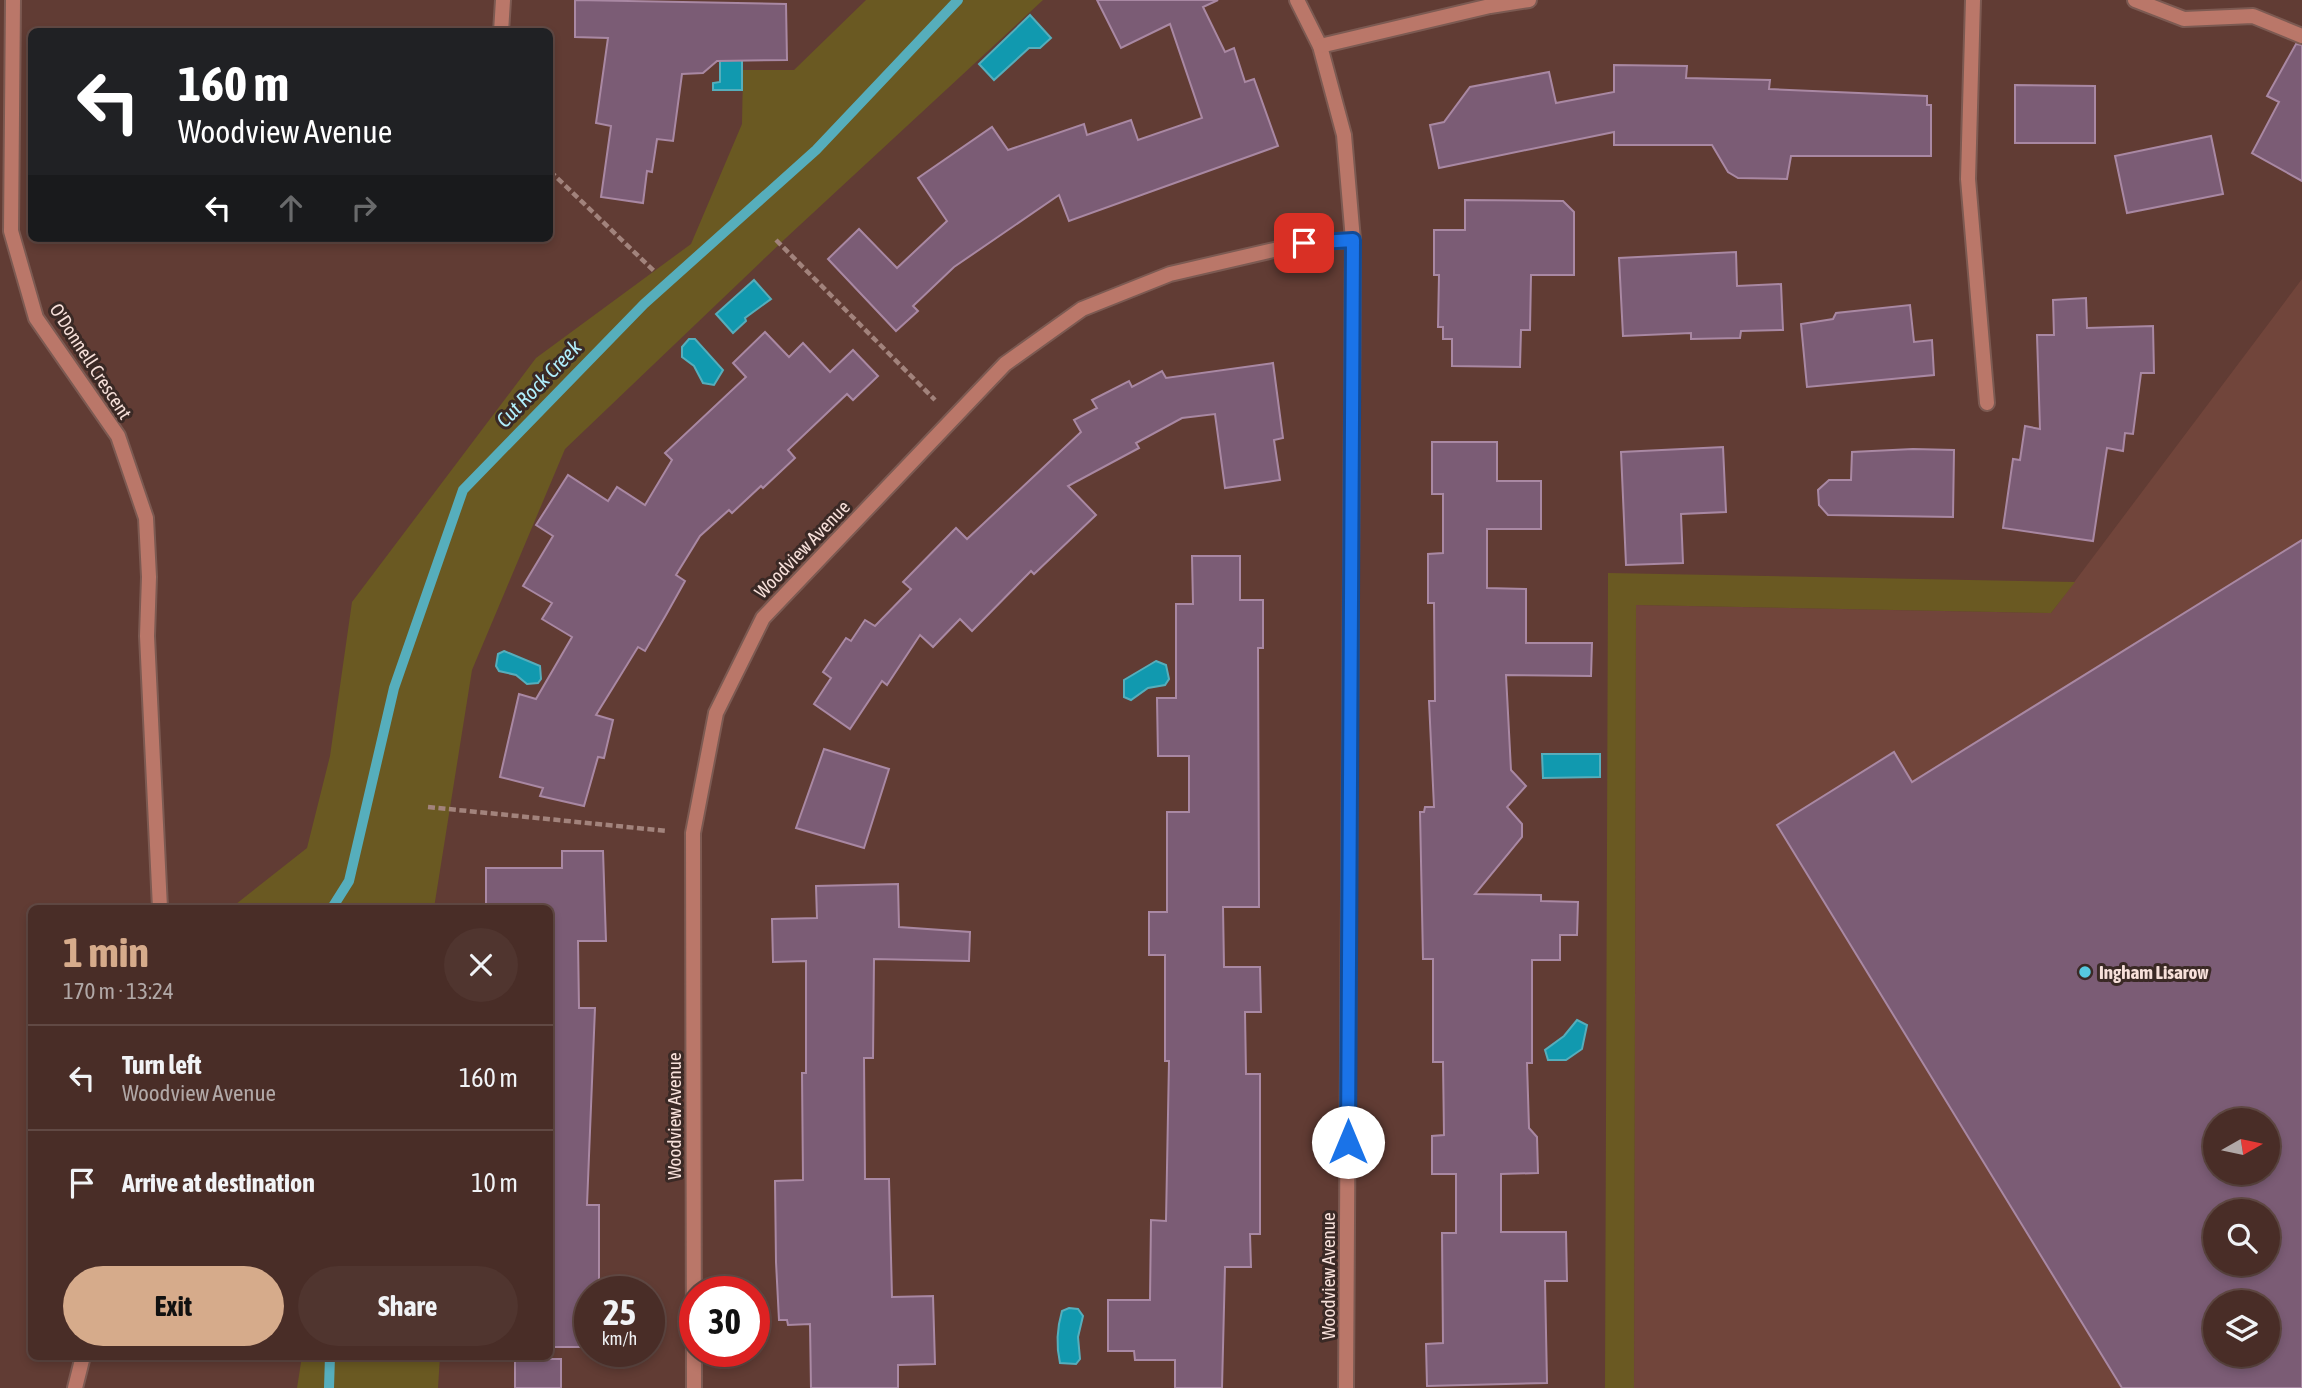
<!DOCTYPE html>
<meta charset="utf-8">
<style>
:root{--surface:#492d27;--page:#50352f;--text:#f1f3f6;--muted:#b1a8a7;--line:#614944;--accent:#d6ab8b}
body{margin:0;font-family:"Asap Condensed",sans-serif;background:var(--page);color:var(--text);height:100vh;display:flex;flex-direction:column;font-size:26px;white-space:nowrap}
*{box-sizing:border-box;margin:0}
p{font-size:23px;color:var(--muted)}
.icon{flex:none;width:38px;height:38px;fill:none;stroke:currentColor;stroke-width:2;stroke-linecap:round;stroke-linejoin:round}
.map{position:relative;flex:1;overflow:hidden}
.panel{position:absolute;left:28px;top:905px;width:525px;height:455px;display:flex;flex-direction:column;background:var(--surface);border-radius:10px;box-shadow:0 4px 10px #0003,0 0 0 2px var(--line)}
.panel>*{flex:none}
.guide{position:absolute;left:28px;top:28px;width:525px;height:214px;border-radius:10px;box-shadow:0 4px 10px #0003,0 0 0 2px var(--line);background:#202124;color:#fff;overflow:hidden}
.needle{width:46px;rotate:81deg}
.tools{position:absolute;left:2203px;top:1108px;display:grid;gap:14px}
.tools a{display:grid;place-items:center;width:77px;height:77px;border-radius:50%;background:var(--surface);box-shadow:0 4px 10px #0003,0 0 0 2px var(--line);font-size:35px}
.speed{position:absolute;left:574px;top:1276px;display:flex;gap:14px;font-size:35px;font-weight:700;text-align:center}
.speed>*{display:grid;place-content:center;width:91px;height:91px;border-radius:50%;background:var(--surface);box-shadow:0 4px 10px #0003,0 0 0 2px var(--line);line-height:1}
.speed small{font-size:18px;font-weight:400}
.speed .limit{border:10px solid #d22;background:#fff;color:#111}
.pin{position:absolute;display:grid;place-items:center;width:60px;height:60px;color:#fff;margin:-30px;border-radius:14px;box-shadow:0 4px 10px #0006}
.me{position:absolute;width:77px;margin:-38px;rotate:0deg;stroke-linejoin:round;filter:drop-shadow(0 0 5px #0008)}
.turn{display:flex;align-items:center;gap:24px;height:147px;padding:0 35px;font-size:32px}
.turn .icon{width:91px;height:91px;stroke-width:2.5}
.turn b{display:block;font-size:49px;line-height:60px}
.lanes{display:flex;align-items:center;height:66px;padding:0 35px;background:#0003;justify-content:center;gap:35px;direction:ltr}
.lanes .off{opacity:.35}
.round{display:grid;place-items:center;flex:none;width:74px;height:74px;border-radius:37px;background:var(--page)}
.headline{display:flex;align-items:center;justify-content:space-between;height:119px;padding:0 35px}
h1{font-size:42px;font-weight:700;line-height:52px;color:var(--accent)}
.cta{display:flex;gap:14px;margin-top:auto;padding:14px 35px}
.cta a{flex:1;height:80px;border-radius:42px;background:var(--accent);color:#111;font-size:28px;font-weight:700;line-height:80px;text-align:center}
.cta a+a{background:var(--page);color:var(--text)}
ul{padding:0;list-style:none}
li{display:flex;align-items:center;gap:21px;height:105px;padding:0 35px;border-top:2px solid var(--line)}
li div{flex:1}
li b{display:block;font-size:26px}
li em{font-style:normal}
.map>svg:first-child{display:block}
</style>
<div class="map">
<svg width="2302" height="1388" viewBox="0 0 2302 1388">
<rect width="100%" height="100%" fill="#613c34"/>
<path fill="#71453b" fill-rule="evenodd" d="M2302,279V1388H1634L1636,605L2051,613ZM2216,1120H2268V1172H2216ZM2216,1211H2268V1264H2216ZM2216,1302H2268V1354H2216Z"/>
<g fill="#6a5922">
<path d="M866,0H957L955,3L959,0H1043L787,237L565,449L472,670L434,908H231L307,848L330,756L352,602L536,358L691,244L742,124L743,70H794Z"/>
<path d="M1608,573L2075,582L2051,613L1636,605L1634,1388H1605Z"/>
<path d="M302,1356H440L438,1388H297Z"/>
</g>
<g fill="#1199af" stroke="#56aebc" stroke-width="2">
<path d="M1030,15L1051,38L1040,48H1029L994,80L979,64Z"/>
<path d="M742,40V90H713V83L720,82V41Z"/>
<path d="M754,280L771,299L745,318L746,321L733,333L716,314Z"/>
<path d="M689,339H695L723,370L714,385L703,383L694,366L682,357V347Z"/>
<path d="M504,651L540,666L541,679L538,683L527,684L516,675L499,671L496,666L498,654Z"/>
<path d="M1156,661L1166,665L1169,679L1165,685L1148,688L1131,700L1124,697V680Z"/>
<path d="M1542,754H1600V777L1543,778Z"/>
<path d="M1577,1020L1587,1025L1582,1049L1566,1060H1548L1545,1050L1564,1036Z"/>
<path d="M1069,1308L1078,1309L1083,1316L1078,1337L1080,1359L1076,1364L1060,1363C1056,1346 1057,1328 1062,1311Z"/>
</g>
<g fill="none" stroke-linecap="round" stroke-linejoin="round">
<g stroke="#56aebc" stroke-width="10">
<path d="M332,908L349,881L394,688L463,490L644,304L816,150L958,0"/>
<path d="M329,1388L330,1356"/>
</g>
</g>
<g fill="#7b5c75" stroke="#a988a3" stroke-width="2" fill-rule="evenodd">
<path d="M575,0L786,4L787,60L717,61L703,73L682,74L673,141L657,139L652,172L647,171L643,203L601,197L611,126L596,123L608,38L575,37Z"/>
<path d="M1097,0H1218L1203,7L1225,52L1234,48L1245,82L1254,79L1278,146L1069,221L1059,195L954,267L913,306L918,311L896,331L828,259L859,229L897,268L947,221L918,178L992,127L1008,150L1084,124L1087,135L1131,120L1138,140L1202,118L1170,24L1121,48Z"/>
<path d="M2296,44L2302,45V181L2252,153L2279,102L2267,96Z"/>
<path d="M1614,65L1687,66L1686,78L1770,80L1769,89L1927,96V105H1931V156H1791L1787,179L1738,178L1728,172L1712,145H1614V132L1439,168L1430,125L1444,122L1470,87L1549,72L1556,103L1614,92Z"/>
<path d="M2015,85L2095,86V143H2015Z"/>
<path d="M2211,136L2223,194L2127,213L2115,156Z"/>
<path d="M1465,200L1563,201L1574,212V275H1531L1530,330H1521L1520,367L1452,366V339H1443V327H1438L1439,275H1434V230H1465Z"/>
<path d="M1736,252L1737,286L1781,284L1783,330L1741,331L1740,338L1691,339V333L1623,336L1619,258Z"/>
<path d="M2086,298L2087,328L2153,326L2154,373H2141L2133,434L2125,433L2123,451L2107,448L2093,541L2003,528L2013,459L2020,460L2025,426L2040,429L2037,335H2054L2053,300Z"/>
<path d="M1910,305L1914,342L1932,340L1934,375L1807,387L1801,324L1833,319L1836,313Z"/>
<path d="M765,332L789,357L803,343L830,372L853,350L878,376L853,400L847,394L788,450L795,458L763,488L761,486L732,513L729,510L700,536L676,575L685,581L666,615L645,651L638,647L596,715L613,720L604,758L598,757L584,806L540,796L543,788L500,777L519,694L536,699L572,637L542,619L552,603L523,586L553,536L536,525L568,475L608,501L617,487L645,505L672,460L665,453L746,377L733,363Z"/>
<path d="M1273,363L1283,438L1274,440L1280,480L1225,488L1215,414L1182,418L1136,443L1139,448L1068,486L1096,515L1034,574L1031,571L972,631L960,619L933,647L920,635L887,685L882,681L850,729L814,704L831,678L823,672L846,638L851,641L865,620L875,626L911,589L903,582L956,528L967,539L1081,432L1074,420L1097,408L1092,400L1129,381L1132,387L1162,371L1166,378Z"/>
<path d="M1432,442H1497V481H1541V529H1487V588L1526,589V643H1592L1591,676L1506,675L1511,770L1526,786L1507,807L1522,824V837L1475,894L1541,895V901L1578,902L1577,935H1560V960H1532V1063H1527L1529,1128L1537,1137L1538,1173L1501,1174V1232H1566L1567,1281H1545L1547,1383L1427,1386L1426,1344L1443,1343L1442,1233H1456V1174H1432V1136L1444,1135L1443,1062H1433V959H1423L1420,812H1424L1425,807H1434L1429,701H1435L1434,603H1428V554L1443,553V494H1432Z"/>
<path d="M1723,447L1726,512L1681,514L1683,563L1626,565L1621,452Z"/>
<path d="M1913,449L1954,450L1953,517L1828,515L1819,505L1818,490L1829,480H1851L1852,452Z"/>
<path d="M2302,540V1388H2122L1777,825L1894,752L1912,782ZM2216,1120H2268V1172H2216ZM2216,1211H2268V1264H2216ZM2216,1302H2268V1354H2216Z"/>
<path d="M1192,556H1240V600H1263V648H1258L1259,907H1223L1224,967H1260L1261,1012H1245L1246,1074H1260V1234H1250L1251,1267H1225L1222,1388H1175V1360H1135L1134,1351H1108V1300H1150L1151,1220L1166,1221L1169,1061H1165V955H1149V912H1167V812H1189V756H1158L1157,698H1176V604H1193Z"/>
<path d="M824,749L889,769L864,848L796,828Z"/>
<path d="M562,851H603L606,941H578L579,1008H595L587,1205H599V1292H590V1347H550V908H486V868H562Z"/>
<path d="M898,884L899,927L970,932L969,961L874,959L873,1058H864L865,1179H889L892,1297L933,1296L935,1364L898,1365V1388H811L810,1324L788,1325L787,1320H779L776,1262L775,1181L803,1180L802,1073H806V961L773,962L772,919L817,918L816,886Z"/>
<rect x="515" y="1359" width="46" height="29"/>
</g>
<g fill="none" stroke-linecap="round" stroke-linejoin="round">
<g stroke="#7c5a52" stroke-width="18">
<g id="street">
<path d="M13,0L11,231L36,318L118,436L146,518L149,577L147,636L160,908"/>
<path d="M1297,0L1320,46L1344,135L1353,240L1346,1388"/>
<path d="M1973,0L1968,179L1987,403"/>
<path d="M2135,0L2184,19L2253,16L2302,36"/>
<path d="M501,32L503,0"/>
<path d="M1320,46L1490,6L1529,0"/>
<path d="M75,1388L83,1356"/>
<path d="M694,1388L693,833L716,713L763,618L1005,364L1082,309L1170,274L1304,243L1353,240"/>
</g>
</g>
<g stroke="#a2837c" stroke-width="4.5" stroke-dasharray="7 3.5" stroke-linecap="butt">
<path d="M550,171L654,271"/>
<path d="M776,240L935,400"/>
<path d="M428,807L667,831"/>
</g>
<use href="#street" stroke="#ba7769" stroke-width="14"/>
</g>
<g fill="none" stroke-linecap="round" stroke-linejoin="round">
<g stroke="#114b97" stroke-width="18">
<path id="route" d="M1304,243L1353,240L1348,1142"/>
</g>
<use href="#route" stroke="#1a73e8" stroke-width="12"/>
</g>
<circle fill="#56c9e0" stroke="#3a2925" stroke-width="2.5" cx="2085" cy="972" r="7"/>
<g text-anchor="middle" stroke-width="6" stroke-linejoin="round" paint-order="stroke">
<g font-size="19" fill="#f7e0da" stroke="#3a2925">
<text transform="translate(91 361) rotate(57)" y="7">O'Donnell Crescent</text>
<text transform="translate(802 549) rotate(-46)" y="7">Woodview Avenue</text>
<text transform="translate(674 1116) rotate(-90)" y="7">Woodview Avenue</text>
<text transform="translate(1328 1276) rotate(-90)" y="7">Woodview Avenue</text>
</g>
<g font-size="19" font-weight="bold" fill="#f7e0da" stroke="#3a2925" text-anchor="start">
<text x="2099" y="979">Ingham Lisarow</text>
</g>
<g font-size="21" font-style="italic" fill="#b0effd" stroke="#3a2925">
<text transform="translate(539 384) rotate(-46)" y="7">Cut Rock Creek</text>
</g>
</g>
</svg>
<div class="tools">
<a><svg class="needle" viewBox="-14 -14 28 28"><path d="M0-13l5 13h-10z" fill="#e53935"/><path d="M0 13l5-13h-10z" fill="#b1a8a7"/></svg></a>
<a><svg class="icon" aria-label="search" viewBox="0 0 24 24"><circle cx="10" cy="10" r="6"/><path d="M15 15l6 6"/></svg></a>
<a><svg class="icon" aria-label="layers" viewBox="0 0 24 24"><path d="M12 4l9 5-9 5-9-5zM3 14l9 5 9-5"/></svg></a>
</div>
<div class="speed"><div>25<small>km/h</small></div><div class="limit">30</div></div>
<div class="pin" style="left:1304px;top:243px;background:#d93025"><svg class="icon" aria-label="arrive" viewBox="0 0 24 24"><path d="M6 21V4h12l-3 4 3 4H6"/></svg></div>
<svg class="me" style="left:1348px;top:1142px" viewBox="-20 -20 40 40"><circle r="19" fill="#fff"/><path d="M0-13L10 11 0 6-10 11z" fill="#1a73e8"/></svg>
<div class="guide">
<div class="turn"><svg class="icon" aria-label="left" viewBox="0 0 24 24"><path d="M17 20v-9H6M10 6l-5 5 5 5"/></svg><div><b>160 m</b>Woodview Avenue</div></div>
<div class="lanes"><svg class="icon" aria-label="left" viewBox="0 0 24 24"><path d="M17 20v-9H6M10 6l-5 5 5 5"/></svg><svg class="icon off" aria-label="ahead" viewBox="0 0 24 24"><path d="M12 20V5M6 11l6-6 6 6"/></svg><svg class="icon off" aria-label="right" viewBox="0 0 24 24"><path d="M7 20v-9h11M14 6l5 5-5 5"/></svg></div>
</div>
<section class="panel">
<div class="headline"><div><h1>1 min</h1><p>170 m · 13:24</p></div><a class="round"><svg class="icon" aria-label="close" viewBox="0 0 24 24"><path d="M6 6l12 12M18 6L6 18"/></svg></a></div>
<ul>
<li><svg class="icon" aria-label="left" viewBox="0 0 24 24"><path d="M17 20v-9H6M10 6l-5 5 5 5"/></svg><div><b>Turn left</b><p>Woodview Avenue</p></div><em>160 m</em></li>
<li><svg class="icon" aria-label="arrive" viewBox="0 0 24 24"><path d="M6 21V4h12l-3 4 3 4H6"/></svg><div><b>Arrive at destination</b></div><em>10 m</em></li>
</ul>
<div class="cta"><a>Exit</a><a>Share</a></div>
</section>
</div>
